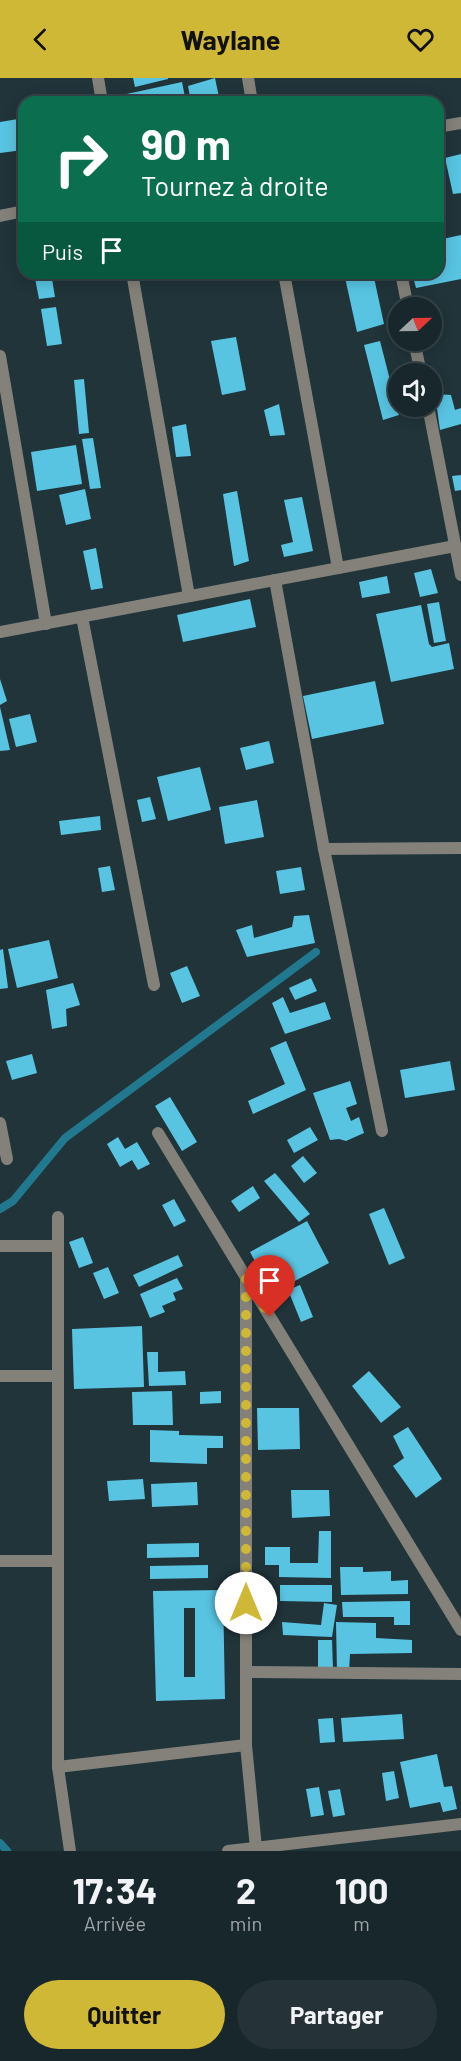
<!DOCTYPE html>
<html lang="fr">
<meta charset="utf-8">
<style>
:root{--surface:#18272c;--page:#253338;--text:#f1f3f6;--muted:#9fa5a9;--line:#364448;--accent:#d0b837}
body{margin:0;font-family:Barlow,sans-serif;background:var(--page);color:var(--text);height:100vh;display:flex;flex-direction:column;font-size:22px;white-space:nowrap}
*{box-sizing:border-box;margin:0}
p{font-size:20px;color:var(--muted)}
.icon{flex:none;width:33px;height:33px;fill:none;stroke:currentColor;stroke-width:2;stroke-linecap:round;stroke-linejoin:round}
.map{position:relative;height:1773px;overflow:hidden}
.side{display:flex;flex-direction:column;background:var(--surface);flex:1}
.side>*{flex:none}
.top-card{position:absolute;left:18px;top:18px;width:426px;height:183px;border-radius:18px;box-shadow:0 3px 15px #0003,0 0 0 2px var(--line);background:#0b6e4f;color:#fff;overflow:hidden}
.needle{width:39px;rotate:68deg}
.controls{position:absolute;left:388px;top:219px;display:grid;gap:12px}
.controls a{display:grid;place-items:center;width:54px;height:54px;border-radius:50%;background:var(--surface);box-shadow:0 3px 15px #0003,0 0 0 2px var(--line);font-size:30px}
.pin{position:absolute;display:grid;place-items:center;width:51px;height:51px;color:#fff;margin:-62px -26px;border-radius:50% 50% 50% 0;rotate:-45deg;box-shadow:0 0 6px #0007}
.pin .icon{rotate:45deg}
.me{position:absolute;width:66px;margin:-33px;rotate:0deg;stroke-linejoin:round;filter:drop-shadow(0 0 4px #0008)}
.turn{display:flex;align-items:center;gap:21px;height:126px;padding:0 24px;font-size:27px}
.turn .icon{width:78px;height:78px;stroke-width:2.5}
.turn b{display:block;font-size:42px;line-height:51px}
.then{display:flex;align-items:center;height:57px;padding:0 24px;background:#0003;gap:12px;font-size:22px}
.eta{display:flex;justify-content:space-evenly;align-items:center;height:102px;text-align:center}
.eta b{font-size:36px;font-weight:700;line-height:42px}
.primary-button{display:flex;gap:12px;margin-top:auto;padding:12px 24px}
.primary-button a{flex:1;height:69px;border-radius:36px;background:var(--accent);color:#111;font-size:24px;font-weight:700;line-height:69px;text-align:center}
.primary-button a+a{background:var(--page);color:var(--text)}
header{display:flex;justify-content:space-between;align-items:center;height:78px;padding:0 24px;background:var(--accent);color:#111;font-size:27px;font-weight:700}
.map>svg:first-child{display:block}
</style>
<header><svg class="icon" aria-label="back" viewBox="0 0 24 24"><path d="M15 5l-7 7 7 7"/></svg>Waylane<svg class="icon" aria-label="heart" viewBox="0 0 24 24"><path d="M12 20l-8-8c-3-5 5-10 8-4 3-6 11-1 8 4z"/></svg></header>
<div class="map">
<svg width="461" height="1773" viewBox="0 0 461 1773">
<rect width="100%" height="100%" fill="#20343a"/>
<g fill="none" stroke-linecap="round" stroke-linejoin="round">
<g stroke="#22798f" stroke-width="8">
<path d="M0,1131L13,1123L65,1060L316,874"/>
<path d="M0,1765L7,1773"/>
</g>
</g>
<g fill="#58c4e2" fill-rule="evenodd">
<path d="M133,0H168V1L135,9Z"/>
<path d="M215,0L220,24H191L188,8Z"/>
<path d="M182,4L185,19L173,21L174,24H124L122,17Z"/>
<path d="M18,41L23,72L0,75V44Z"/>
<path d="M461,76V115L453,116L445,80Z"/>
<path d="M438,91H439L446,117L438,119Z"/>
<path d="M461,157V201L416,210L412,195H438V162Z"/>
<path d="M34,195H51L55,219L39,221Z"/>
<path d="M344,195H373L384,246L357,254Z"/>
<path d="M56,229L62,266L47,268L41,231Z"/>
<path d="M236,259L246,312L222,317L211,263Z"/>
<path d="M380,263L399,337L383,342L364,267Z"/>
<path d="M84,301L89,355L79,356L74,302Z"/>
<path d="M435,316L451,317L455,332L461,330V346L440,352Z"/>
<path d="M279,326L285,357L270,358L264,332Z"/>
<path d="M186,346L191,378L176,379L172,349Z"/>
<path d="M93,360L101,410L90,411L82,361Z"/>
<path d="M76,367L82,406L37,413L31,374Z"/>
<path d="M461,397V412L455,413L452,398Z"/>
<path d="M85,411L91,441L66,447L59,417Z"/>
<path d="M237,413L249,483L234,488L223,416Z"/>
<path d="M302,419L313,473L284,479L281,467L293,464L284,422Z"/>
<path d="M96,470L103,510L91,512L83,473Z"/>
<path d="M431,491L438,515L420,519L414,495Z"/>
<path d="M387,498L390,515L362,520L359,504Z"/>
<path d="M250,521L256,549L183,564L177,537Z"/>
<path d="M439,524L446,563L434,565L427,526Z"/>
<path d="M421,527L429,566L432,569L449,565L454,591L391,604L376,536Z"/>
<path d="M0,601L7,623L0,627Z"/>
<path d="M375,603L384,646L312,661L303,618Z"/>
<path d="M0,629L10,672L0,673Z"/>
<path d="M30,636L37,664L16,669L9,641Z"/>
<path d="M269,663L274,685L246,692L240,670Z"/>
<path d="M200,689L211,732L168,743L157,699Z"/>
<path d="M150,719L156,741L142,744L137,722Z"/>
<path d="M257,722L264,759L225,766L219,729Z"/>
<path d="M100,738L101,752L61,757L59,743Z"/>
<path d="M110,788L115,812L102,814L98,790Z"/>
<path d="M301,789L305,812L280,816L276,793Z"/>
<path d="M309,837L315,865L247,879L236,852L252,847L254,860L292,849L294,838Z"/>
<path d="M49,862L58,900L17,910L8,871Z"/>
<path d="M3,871L8,910L0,911V872Z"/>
<path d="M187,888L200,918L182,925L170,895Z"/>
<path d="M311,900L317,913L295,922L289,910Z"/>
<path d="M73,905L80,927L66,931L67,948L52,951L46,912Z"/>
<path d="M283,919L290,935L325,924L331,941L285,956L272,925Z"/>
<path d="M286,963L306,1012L253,1036L248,1023L285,1006L270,970Z"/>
<path d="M32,976L37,995L12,1002L6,983Z"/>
<path d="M450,983L455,1012L405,1020L400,992Z"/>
<path d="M350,1003L357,1026L346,1030L351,1043L359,1039L364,1055L346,1063L339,1061L330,1062L313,1015Z"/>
<path d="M170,1019L197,1064L182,1073L155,1028Z"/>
<path d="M310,1049L318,1062L294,1075L287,1062Z"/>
<path d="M118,1059L125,1071L137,1064L150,1086L138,1092L132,1082L120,1089L107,1066Z"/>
<path d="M303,1078L317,1095L304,1105L291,1088Z"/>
<path d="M275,1095L310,1136L299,1144L264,1103Z"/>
<path d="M253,1108L260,1120L239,1134L231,1123Z"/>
<path d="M174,1121L186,1143L174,1149L162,1127Z"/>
<path d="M384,1130L405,1180L389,1187L369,1136Z"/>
<path d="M307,1143L329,1185L272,1215L250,1174Z"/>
<path d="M83,1159L93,1185L79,1190L69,1164Z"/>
<path d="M178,1177L183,1188L139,1209L133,1197Z"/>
<path d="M108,1189L119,1215L104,1221L93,1195Z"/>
<path d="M177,1200L183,1211L173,1215L176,1222L162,1228L165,1234L150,1240L140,1216Z"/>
<path d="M300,1207L313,1239L301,1244L288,1212Z"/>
<path d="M142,1248L144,1309L74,1311L72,1251Z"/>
<path d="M147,1274H158V1294L185,1293L186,1307L149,1308Z"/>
<path d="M369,1293L401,1329L381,1345L352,1308Z"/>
<path d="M172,1313L173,1347H133L132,1314Z"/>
<path d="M221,1313V1325L200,1326V1314Z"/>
<path d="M257,1330H299L300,1371L258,1372Z"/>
<path d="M408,1349L442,1401L416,1420L393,1388L404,1380L393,1358Z"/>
<path d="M150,1352L179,1353V1357L223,1358V1370H207V1386L150,1384Z"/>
<path d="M143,1401L145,1421L109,1423L107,1403Z"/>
<path d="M197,1404L198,1427L152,1429L151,1406Z"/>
<path d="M291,1412H329L330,1438L292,1440Z"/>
<path d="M319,1453H331V1500L279,1499V1487H265V1469H290V1485H318Z"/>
<path d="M199,1465V1479L147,1480V1466Z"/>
<path d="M208,1487V1500L150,1501V1488Z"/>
<path d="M340,1489H363V1494L391,1493V1503L408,1502V1516L341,1517Z"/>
<path d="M280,1507H332V1524L280,1523Z"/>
<path d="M223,1512L225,1621L156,1623L153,1513ZM184,1530H195V1599H184Z"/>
<path d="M410,1523V1547H394V1539H343L342,1524Z"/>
<path d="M324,1525L337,1527L332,1559L283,1557L282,1544L321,1547Z"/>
<path d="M336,1544L376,1545V1560L412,1562V1575L350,1576L349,1594H337Z"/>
<path d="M318,1562H332L333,1591L318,1592Z"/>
<path d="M402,1636L404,1661L343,1664L341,1640Z"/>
<path d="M333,1640L335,1664L320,1665L318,1641Z"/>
<path d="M437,1676L444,1709L452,1708L457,1731L443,1734L440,1724L410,1730L400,1684Z"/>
<path d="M394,1693L399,1720L386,1723L382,1695Z"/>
<path d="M319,1709L324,1737L311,1739L306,1711Z"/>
<path d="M340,1711L345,1737L333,1739L328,1713Z"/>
</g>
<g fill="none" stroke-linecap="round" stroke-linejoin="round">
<g stroke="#838179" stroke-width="12">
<path d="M98,0L102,24"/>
<path d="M248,0L252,24"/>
<path d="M438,49L461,45"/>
<path d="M0,138L24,133"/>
<path d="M132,195L189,518"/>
<path d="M284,195L338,490"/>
<path d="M401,195L408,230"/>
<path d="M414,262L421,296"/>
<path d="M0,278L46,546"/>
<path d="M428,328L461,497"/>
<path d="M275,502L324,771L382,1053"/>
<path d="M82,539L154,907"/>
<path d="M0,554L455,468"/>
<path d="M324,771L461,770"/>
<path d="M0,1045L7,1081"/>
<path d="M158,1055L461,1552"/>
<path d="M58,1139V1689L70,1773"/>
<path d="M0,1168H58"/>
<path d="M246,1202V1667L256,1770"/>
<path d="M0,1298H58"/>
<path d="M0,1483H58"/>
<path d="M246,1594L461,1596"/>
<path d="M58,1689L246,1667"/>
<path d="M228,1773L461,1746"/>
</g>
</g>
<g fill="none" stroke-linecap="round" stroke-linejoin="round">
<path stroke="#d0b837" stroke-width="10" stroke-dasharray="0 18" d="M246,1525V1200L270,1239"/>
</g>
</svg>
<div class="controls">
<a><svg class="needle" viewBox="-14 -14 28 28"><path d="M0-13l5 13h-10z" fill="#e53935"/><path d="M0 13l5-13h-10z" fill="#9fa5a9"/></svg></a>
<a><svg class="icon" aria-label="sound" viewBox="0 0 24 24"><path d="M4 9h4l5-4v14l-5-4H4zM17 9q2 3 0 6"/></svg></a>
</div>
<div class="pin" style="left:270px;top:1239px;background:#d93025"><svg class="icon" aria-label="arrive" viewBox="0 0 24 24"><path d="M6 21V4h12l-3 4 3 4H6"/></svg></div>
<svg class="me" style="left:246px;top:1525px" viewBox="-20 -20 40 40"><circle r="19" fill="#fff"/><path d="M0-13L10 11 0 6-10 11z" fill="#d0b837"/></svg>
<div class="top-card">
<div class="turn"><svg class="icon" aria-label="right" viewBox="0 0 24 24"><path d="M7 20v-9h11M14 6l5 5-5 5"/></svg><div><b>90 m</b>Tournez à droite</div></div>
<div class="then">Puis<svg class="icon" aria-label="arrive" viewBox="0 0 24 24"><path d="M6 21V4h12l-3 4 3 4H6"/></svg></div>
</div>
</div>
<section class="side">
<div class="eta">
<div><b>17:34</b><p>Arrivée</p></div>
<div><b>2</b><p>min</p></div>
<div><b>100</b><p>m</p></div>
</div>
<div class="primary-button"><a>Quitter</a><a>Partager</a></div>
</section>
